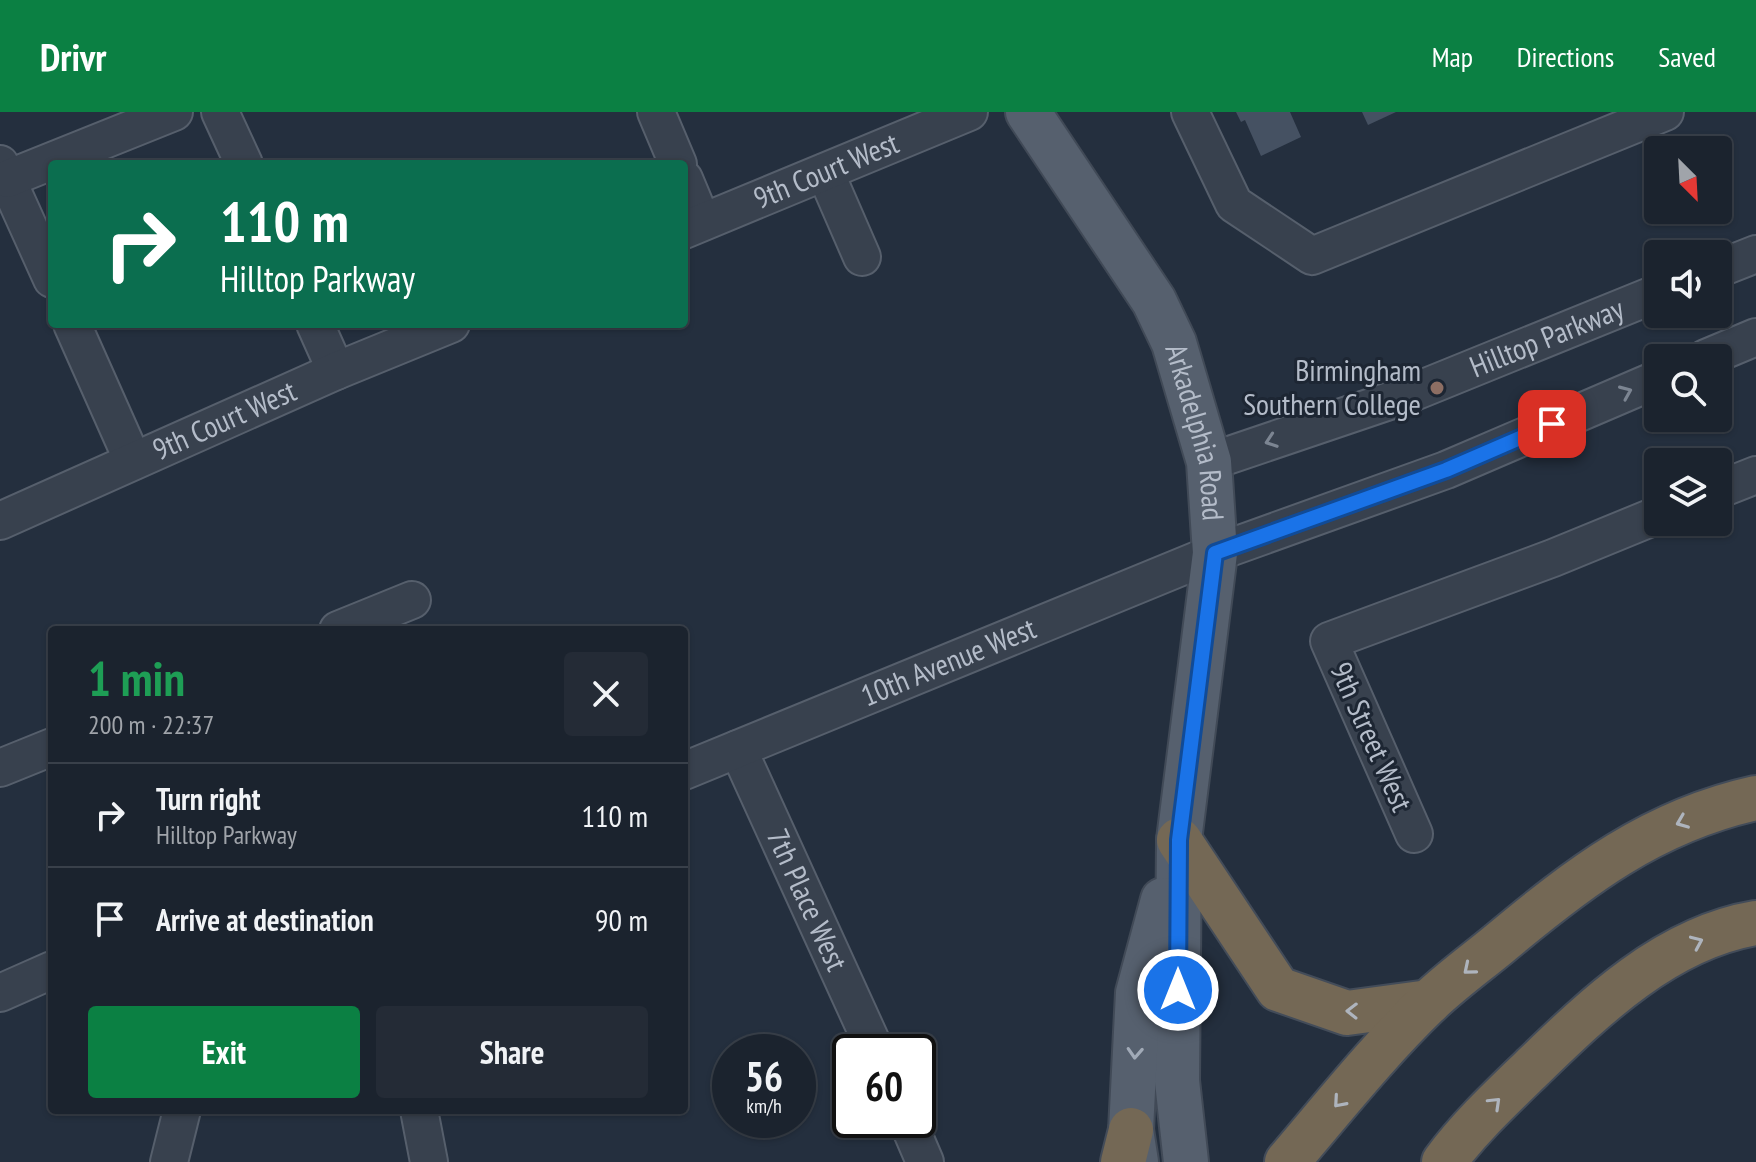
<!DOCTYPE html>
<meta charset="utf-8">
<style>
:root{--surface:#1b232e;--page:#242b36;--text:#f1f3f6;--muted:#a0a4aa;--line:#39404a;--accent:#0b8043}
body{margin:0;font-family:"PT Sans Narrow",sans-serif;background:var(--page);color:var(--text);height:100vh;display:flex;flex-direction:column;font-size:30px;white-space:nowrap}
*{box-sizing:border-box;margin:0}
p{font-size:26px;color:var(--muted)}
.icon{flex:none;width:44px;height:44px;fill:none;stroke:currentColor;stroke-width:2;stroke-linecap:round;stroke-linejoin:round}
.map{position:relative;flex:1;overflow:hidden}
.drawer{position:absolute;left:48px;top:514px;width:640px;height:488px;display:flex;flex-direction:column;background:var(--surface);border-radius:8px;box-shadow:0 2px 6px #0004,0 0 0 2px var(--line)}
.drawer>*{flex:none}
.top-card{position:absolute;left:48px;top:48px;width:640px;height:168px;border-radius:8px;box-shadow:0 2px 6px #0004,0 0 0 2px var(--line);background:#0b6e4f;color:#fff;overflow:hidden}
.needle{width:52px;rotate:156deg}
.controls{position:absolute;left:1644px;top:24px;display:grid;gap:16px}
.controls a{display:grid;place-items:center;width:88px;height:88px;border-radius:8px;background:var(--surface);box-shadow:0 2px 6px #0004,0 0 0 2px var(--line);font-size:40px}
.speed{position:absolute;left:712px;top:922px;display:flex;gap:16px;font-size:40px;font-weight:700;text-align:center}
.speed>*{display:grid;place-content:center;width:104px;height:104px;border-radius:50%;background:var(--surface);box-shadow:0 2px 6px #0004,0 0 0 2px var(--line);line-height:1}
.speed small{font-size:20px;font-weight:400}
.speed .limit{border:4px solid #111;border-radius:12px;background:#fff;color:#111}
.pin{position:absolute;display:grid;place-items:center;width:68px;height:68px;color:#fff;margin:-34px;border-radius:16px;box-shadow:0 4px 12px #0006}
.me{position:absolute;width:88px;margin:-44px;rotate:0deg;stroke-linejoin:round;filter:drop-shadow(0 0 6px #0008)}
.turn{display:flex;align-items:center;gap:28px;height:168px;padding:0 40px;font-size:36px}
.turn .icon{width:104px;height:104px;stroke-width:2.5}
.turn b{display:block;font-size:56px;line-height:68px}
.round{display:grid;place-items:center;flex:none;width:84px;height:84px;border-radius:8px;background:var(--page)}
.overview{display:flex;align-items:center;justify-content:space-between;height:136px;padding:0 40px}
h1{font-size:48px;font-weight:700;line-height:60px;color:#1e9e55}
.button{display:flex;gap:16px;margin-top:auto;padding:16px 40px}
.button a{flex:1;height:92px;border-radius:8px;background:var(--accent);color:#fff;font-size:32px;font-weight:700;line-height:92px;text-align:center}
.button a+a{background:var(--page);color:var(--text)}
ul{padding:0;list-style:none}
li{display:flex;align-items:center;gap:24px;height:104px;padding:0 40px;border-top:2px solid var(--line)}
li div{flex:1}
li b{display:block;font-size:30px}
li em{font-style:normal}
header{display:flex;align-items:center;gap:48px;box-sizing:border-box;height:112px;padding:0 40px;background:var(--accent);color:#fff}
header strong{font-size:38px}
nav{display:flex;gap:44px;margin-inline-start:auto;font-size:28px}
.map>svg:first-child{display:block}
</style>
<header>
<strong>Drivr</strong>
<nav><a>Map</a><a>Directions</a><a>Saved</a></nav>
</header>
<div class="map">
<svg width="1756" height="1050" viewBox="0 0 1756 1050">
<rect width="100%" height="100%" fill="#242f3e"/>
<g fill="#455162">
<path d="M1236,0H1290L1301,25L1261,44L1245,8L1241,10Z"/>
<path d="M1362,0H1396L1368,13Z"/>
</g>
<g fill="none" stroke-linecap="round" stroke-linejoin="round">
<g stroke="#565f6c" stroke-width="40">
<g id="minor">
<path d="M220,0L244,52"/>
<path d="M656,0L678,52"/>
<path d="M1190,0L1234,92L1312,144L1665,0"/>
<path d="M0,52L52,167"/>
<path d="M825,60L862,145"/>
<path d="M7,67L174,0"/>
<path d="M684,67L702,110"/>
<path id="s1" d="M684,118L969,0"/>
<path d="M1718,157L1756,142"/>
<path d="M72,212L133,349"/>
<path d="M315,212L336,259"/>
<path d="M1706,246L1756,225"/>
<path id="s2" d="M1209,350L1404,284L1658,181"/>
<path d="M1718,378L1756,363"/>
<path id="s3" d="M0,409L336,259L451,212"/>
<path d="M338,518L412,488"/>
<path id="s4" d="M738,637L876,940"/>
<path d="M0,656L52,635"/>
<path id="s5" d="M684,659L1215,441L1446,358L1658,267"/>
<path d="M1414,722L1329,529L1553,446L1658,403"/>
<path d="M0,881L52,858"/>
<path d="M419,998L429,1050"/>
<path d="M907,1008L925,1050"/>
<path d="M169,1050L182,998"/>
</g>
</g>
<g stroke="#414a57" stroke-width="48">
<g id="major">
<path id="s6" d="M1028,0L1154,189L1174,231L1209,350L1215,441L1179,728L1177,969L1186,1050"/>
<path d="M1136,1050L1131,1018L1138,881L1163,788"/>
</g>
</g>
<g stroke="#434c59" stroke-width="48">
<g id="highway">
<path d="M1179,728L1278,877L1347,901L1429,890"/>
<path d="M1123,1050L1131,1018"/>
<path d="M1287,1050C1333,996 1378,939 1429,890C1451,869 1476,851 1499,832C1579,765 1652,709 1756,686"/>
<path d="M1444,1050C1470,1015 1501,986 1532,956C1595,895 1666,826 1756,811"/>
</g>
</g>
<use href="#minor" stroke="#38414e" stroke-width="36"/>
<use href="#major" stroke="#56606e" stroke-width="44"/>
<use href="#highway" stroke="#746855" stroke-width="44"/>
</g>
<defs><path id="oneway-chevron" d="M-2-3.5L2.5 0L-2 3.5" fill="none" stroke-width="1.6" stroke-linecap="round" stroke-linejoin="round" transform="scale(2)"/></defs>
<g stroke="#7c8592">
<use href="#oneway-chevron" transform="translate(1626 280) rotate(-23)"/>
<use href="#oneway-chevron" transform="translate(1271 329) rotate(161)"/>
</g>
<g stroke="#aeb4bd">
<use href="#oneway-chevron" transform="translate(1682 710) rotate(158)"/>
<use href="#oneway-chevron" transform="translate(1697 830) rotate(-24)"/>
<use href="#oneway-chevron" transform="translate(1469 857) rotate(140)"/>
<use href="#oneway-chevron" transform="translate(1352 899) rotate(-179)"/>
<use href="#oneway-chevron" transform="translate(1339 990) rotate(131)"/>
<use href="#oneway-chevron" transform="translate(1495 991) rotate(-44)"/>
</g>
<use stroke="#a1aab7" href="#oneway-chevron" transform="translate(1135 941) rotate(93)"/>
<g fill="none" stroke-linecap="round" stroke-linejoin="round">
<g stroke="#114b97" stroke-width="20">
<path id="route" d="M1178,878L1179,728L1215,441L1446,358L1552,312"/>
</g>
<use href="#route" stroke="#1a73e8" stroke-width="14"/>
</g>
<circle fill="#8d6e63" stroke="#1d2633" stroke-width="3" cx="1437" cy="276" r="8"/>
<g text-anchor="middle" stroke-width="6" stroke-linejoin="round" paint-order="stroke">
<g font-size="30" fill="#b4bcc9" stroke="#1d2633">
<text dy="10" stroke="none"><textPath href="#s1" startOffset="154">9th Court West</textPath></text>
<text dy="10" stroke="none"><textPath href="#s2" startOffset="360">Hilltop Parkway</textPath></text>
<text dy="10" stroke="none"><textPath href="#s3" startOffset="246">9th Court West</textPath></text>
<text dy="10" stroke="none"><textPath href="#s6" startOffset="366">Arkadelphia Road</textPath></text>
<text dy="10" stroke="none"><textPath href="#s5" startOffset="286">10th Avenue West</textPath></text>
<text transform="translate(1371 625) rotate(66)" y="10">9th Street West</text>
<text dy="10" stroke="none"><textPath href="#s4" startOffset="166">7th Place West</textPath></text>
</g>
<g font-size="30" fill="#b4bcc9" stroke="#1d2633" text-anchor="end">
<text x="1421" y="269">Birmingham<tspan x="1421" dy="34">Southern College</tspan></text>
</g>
</g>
</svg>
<div class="controls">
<a><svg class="needle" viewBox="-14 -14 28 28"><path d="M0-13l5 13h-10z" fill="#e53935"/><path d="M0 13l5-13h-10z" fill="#a0a4aa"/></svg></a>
<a><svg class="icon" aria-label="sound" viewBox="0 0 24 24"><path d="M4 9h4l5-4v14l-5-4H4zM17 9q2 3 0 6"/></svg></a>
<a><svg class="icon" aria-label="search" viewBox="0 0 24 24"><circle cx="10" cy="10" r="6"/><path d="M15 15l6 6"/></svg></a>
<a><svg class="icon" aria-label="layers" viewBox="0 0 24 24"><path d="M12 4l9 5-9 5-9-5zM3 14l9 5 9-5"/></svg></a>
</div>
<div class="speed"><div>56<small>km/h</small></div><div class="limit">60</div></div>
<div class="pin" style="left:1552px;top:312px;background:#d93025"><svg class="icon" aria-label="arrive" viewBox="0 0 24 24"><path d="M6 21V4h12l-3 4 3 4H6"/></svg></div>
<svg class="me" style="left:1178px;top:878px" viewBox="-20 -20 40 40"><circle r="17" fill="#1a73e8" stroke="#fff" stroke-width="3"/><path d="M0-11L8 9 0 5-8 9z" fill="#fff"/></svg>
<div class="top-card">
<div class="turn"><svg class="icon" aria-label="right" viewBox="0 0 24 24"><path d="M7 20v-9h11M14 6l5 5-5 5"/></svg><div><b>110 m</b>Hilltop Parkway</div></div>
</div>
<section class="drawer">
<div class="overview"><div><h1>1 min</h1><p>200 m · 22:37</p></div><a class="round"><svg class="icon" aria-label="close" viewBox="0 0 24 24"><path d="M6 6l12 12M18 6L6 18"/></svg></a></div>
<ul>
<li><svg class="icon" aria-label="right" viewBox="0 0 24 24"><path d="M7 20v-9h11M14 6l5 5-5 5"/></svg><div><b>Turn right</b><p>Hilltop Parkway</p></div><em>110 m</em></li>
<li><svg class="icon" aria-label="arrive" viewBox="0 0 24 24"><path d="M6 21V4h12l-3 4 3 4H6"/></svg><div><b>Arrive at destination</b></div><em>90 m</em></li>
</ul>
<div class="button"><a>Exit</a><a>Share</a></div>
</section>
</div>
